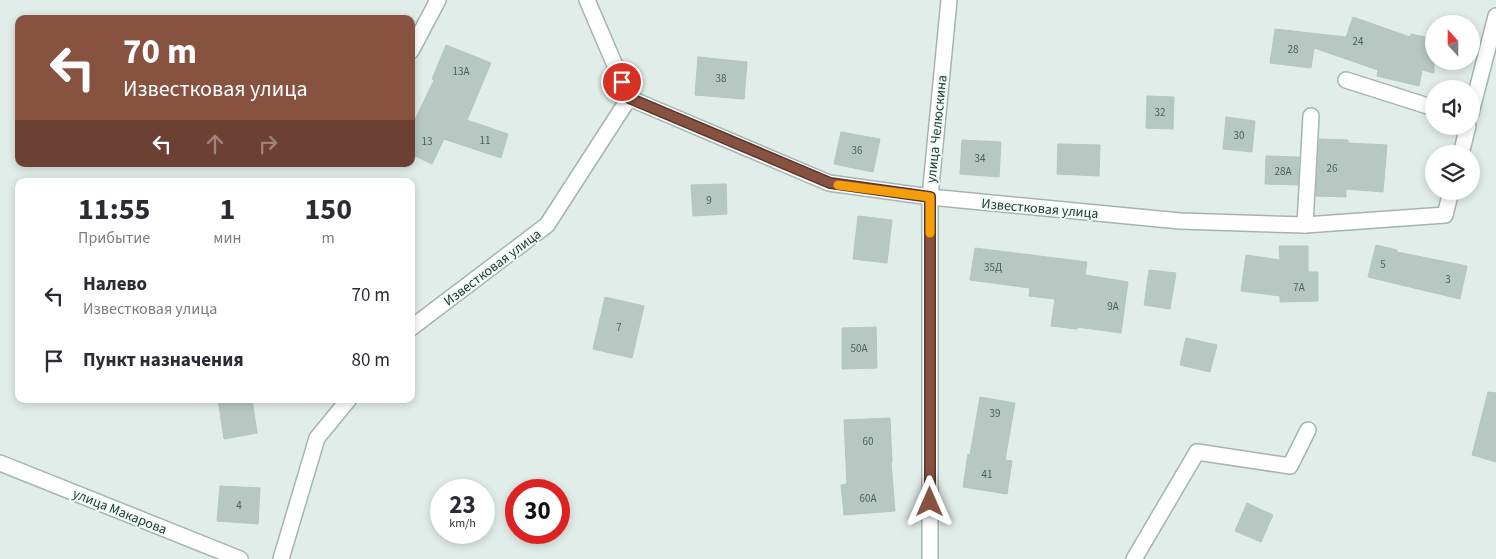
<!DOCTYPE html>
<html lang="ru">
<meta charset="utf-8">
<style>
:root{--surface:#fff;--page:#f2f2f3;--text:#2b2b33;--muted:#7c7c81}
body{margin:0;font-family:"Source Sans 3",sans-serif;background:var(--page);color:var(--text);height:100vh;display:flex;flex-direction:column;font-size:19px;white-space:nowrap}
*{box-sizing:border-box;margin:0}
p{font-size:16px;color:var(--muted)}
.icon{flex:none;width:28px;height:28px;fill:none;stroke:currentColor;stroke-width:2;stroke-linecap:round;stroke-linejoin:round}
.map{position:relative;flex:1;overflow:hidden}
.panel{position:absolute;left:15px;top:178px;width:400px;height:225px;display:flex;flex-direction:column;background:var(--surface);border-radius:10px;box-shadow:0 2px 8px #0003}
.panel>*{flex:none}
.banner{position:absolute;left:15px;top:15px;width:400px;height:152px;border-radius:10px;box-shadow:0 2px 8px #0003;background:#885241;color:#fff;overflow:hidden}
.needle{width:32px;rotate:339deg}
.buttons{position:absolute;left:1425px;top:15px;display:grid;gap:10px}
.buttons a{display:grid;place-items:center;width:55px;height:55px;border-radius:50%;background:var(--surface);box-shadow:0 2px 8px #0003;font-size:25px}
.speed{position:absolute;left:430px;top:479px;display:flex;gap:10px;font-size:25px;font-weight:700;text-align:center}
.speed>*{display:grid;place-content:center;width:65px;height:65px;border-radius:50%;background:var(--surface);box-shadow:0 2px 8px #0003;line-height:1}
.speed small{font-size:12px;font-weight:400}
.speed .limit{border:8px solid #d22;background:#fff;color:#111}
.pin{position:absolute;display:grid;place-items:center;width:42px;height:42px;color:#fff;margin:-21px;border:2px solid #fff;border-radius:50%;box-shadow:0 1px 5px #0007}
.me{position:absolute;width:55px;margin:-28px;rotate:0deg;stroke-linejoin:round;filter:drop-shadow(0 0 4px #0008)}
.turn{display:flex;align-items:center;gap:18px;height:105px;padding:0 25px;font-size:22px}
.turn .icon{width:65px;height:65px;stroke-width:2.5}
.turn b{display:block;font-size:35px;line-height:42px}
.lanes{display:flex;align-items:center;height:48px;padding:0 25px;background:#0003;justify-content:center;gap:25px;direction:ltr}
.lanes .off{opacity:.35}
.eta{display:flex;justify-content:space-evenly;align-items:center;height:85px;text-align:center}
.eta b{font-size:30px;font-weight:700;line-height:35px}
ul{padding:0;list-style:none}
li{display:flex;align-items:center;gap:15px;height:65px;padding:0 25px}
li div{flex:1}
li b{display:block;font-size:19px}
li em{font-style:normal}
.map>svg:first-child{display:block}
</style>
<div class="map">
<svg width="1496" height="559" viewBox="0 0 1496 559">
<rect width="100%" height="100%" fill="#e1ede8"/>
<g fill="#b6c8c1" stroke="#b3c7bf">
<path d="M1353,17L1410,37L1411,34L1434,39V73L1422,70L1419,86L1377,76L1378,70L1314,48L1311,68L1270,63L1275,29L1346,37Z"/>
<path d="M446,45L491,63L467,120L508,134L501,158L444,139L432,164L411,154V128L434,80L432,79Z"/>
<path d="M698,57L747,62L744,99L695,95Z"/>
<path d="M1147,96L1174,97L1173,129L1146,128Z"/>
<path d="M1226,117L1255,121L1252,152L1223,149Z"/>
<path d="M841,132L880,139L873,172L834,164Z"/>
<path d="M1319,139L1348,140V143L1387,145L1383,192L1346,189V197L1316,196Z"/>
<path d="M962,140L1001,142L999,177L960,174Z"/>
<path d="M1058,144L1100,145L1099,176L1057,174Z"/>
<path d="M1266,156L1299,157L1298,185L1265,184Z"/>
<path d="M726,184L727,214L693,216L691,185Z"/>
<path d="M858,216L892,220L887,263L853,259Z"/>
<path d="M1376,245L1397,250V252L1467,266L1460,299L1368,277Z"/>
<path d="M1279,246H1308V272H1318V301L1280,302V296L1241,291L1246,255L1280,260Z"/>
<path d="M975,248L1087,262L1085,275L1128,282L1121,333L1077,327V329L1051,326L1055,299L1029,296L1030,288L970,280Z"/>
<path d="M1149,270L1176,273L1170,309L1144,305Z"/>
<path d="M605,297L644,306L632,358L593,349Z"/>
<path d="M876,327L877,368L842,369V328Z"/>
<path d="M1186,338L1217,345L1210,372L1180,365Z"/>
<path d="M1488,392L1496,393V462L1472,455Z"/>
<path d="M980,397L1015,403L1005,460L1012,461L1007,494L963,487L968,454L970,455Z"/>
<path d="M218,399H252L257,433L224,439Z"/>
<path d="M890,418L892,462H891L895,511L844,515L841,485L847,484L844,420Z"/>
<path d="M220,486L260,488L258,524L217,521Z"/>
<path d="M1247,503L1273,515L1261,542L1235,531Z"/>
</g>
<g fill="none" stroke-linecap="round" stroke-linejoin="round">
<g stroke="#a4b5af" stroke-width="18">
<g id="minor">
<path d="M411,51L438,0"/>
<path d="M1346,80L1434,108"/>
<path d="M629,98L829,183L930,197L1180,221L1305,225L1445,215L1451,191"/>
<path d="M1471,113L1496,16"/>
<path d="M1461,154L1468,126"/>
<path d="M1305,225L1311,116"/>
<path d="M411,328L547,225L629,98L587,0"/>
<path d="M0,463L240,559"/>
<path d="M281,559L317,438L349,399"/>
<path d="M930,559V197L949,0"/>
<path d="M1134,559L1197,452L1290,466L1308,430"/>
</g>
</g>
<use href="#minor" stroke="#fff" stroke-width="15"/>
</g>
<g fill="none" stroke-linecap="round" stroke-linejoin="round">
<g stroke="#58352a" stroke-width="12">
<path id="route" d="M622,82L629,98L830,183L930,197V502"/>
</g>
<use href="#route" stroke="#885241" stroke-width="9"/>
<path stroke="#f59e0b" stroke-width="9" d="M838,185L930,197V233"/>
</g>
<g text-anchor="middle" stroke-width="4" stroke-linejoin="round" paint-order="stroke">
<g font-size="11" fill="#46615a">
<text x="1358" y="45">24</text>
<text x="1293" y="53">28</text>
<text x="461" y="75">13А</text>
<text x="721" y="82">38</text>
<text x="1160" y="116">32</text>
<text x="1239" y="139">30</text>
<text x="485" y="144">11</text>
<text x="427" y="145">13</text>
<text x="857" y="154">36</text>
<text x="980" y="162">34</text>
<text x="1332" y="172">26</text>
<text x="1283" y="175">28А</text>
<text x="709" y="204">9</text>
<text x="1383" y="268">5</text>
<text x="993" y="271">35Д</text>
<text x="1448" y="283">3</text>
<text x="1299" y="291">7А</text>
<text x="1113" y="310">9А</text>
<text x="619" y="331">7</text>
<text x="859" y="352">50А</text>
<text x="995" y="417">39</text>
<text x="868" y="445">60</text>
<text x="987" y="478">41</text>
<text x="868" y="502">60А</text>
<text x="239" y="509">4</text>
</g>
<g font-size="14" fill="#213f37" stroke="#f2f9f6">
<text transform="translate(936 129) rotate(-84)" y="5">улица Челюскина</text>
<text transform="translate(1040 208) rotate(5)" y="5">Известковая улица</text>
<text transform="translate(492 267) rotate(-37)" y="5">Известковая улица</text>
<text transform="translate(120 511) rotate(22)" y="5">улица Макарова</text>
</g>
</g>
</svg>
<div class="buttons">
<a><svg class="needle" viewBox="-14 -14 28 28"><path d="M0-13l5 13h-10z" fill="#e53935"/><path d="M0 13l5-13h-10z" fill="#7c7c81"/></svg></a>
<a><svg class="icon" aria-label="sound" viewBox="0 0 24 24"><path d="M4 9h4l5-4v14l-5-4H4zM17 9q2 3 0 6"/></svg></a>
<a><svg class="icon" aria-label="layers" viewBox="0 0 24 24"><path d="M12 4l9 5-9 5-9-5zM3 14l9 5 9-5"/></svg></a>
</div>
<div class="speed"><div>23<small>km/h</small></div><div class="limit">30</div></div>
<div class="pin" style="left:622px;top:82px;background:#d93025"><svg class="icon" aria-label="arrive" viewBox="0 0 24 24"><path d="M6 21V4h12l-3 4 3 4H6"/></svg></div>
<svg class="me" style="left:930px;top:502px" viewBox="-20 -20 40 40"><path d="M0-17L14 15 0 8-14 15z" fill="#885241" stroke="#fff" stroke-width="4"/></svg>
<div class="banner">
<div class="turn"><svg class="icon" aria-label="left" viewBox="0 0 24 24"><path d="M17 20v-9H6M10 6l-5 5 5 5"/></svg><div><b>70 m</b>Известковая улица</div></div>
<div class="lanes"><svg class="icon" aria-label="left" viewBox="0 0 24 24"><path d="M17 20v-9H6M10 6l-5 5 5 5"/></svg><svg class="icon off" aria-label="ahead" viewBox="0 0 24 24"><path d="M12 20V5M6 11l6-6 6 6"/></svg><svg class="icon off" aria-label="right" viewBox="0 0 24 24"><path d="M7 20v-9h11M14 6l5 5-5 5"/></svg></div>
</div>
<section class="panel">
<div class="eta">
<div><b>11:55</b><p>Прибытие</p></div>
<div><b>1</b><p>мин</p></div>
<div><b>150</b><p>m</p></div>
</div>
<ul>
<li><svg class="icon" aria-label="left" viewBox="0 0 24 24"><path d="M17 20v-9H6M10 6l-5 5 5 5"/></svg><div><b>Налево</b><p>Известковая улица</p></div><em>70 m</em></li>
<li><svg class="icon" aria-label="arrive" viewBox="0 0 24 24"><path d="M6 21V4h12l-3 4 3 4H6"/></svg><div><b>Пункт назначения</b></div><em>80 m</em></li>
</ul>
</section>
</div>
